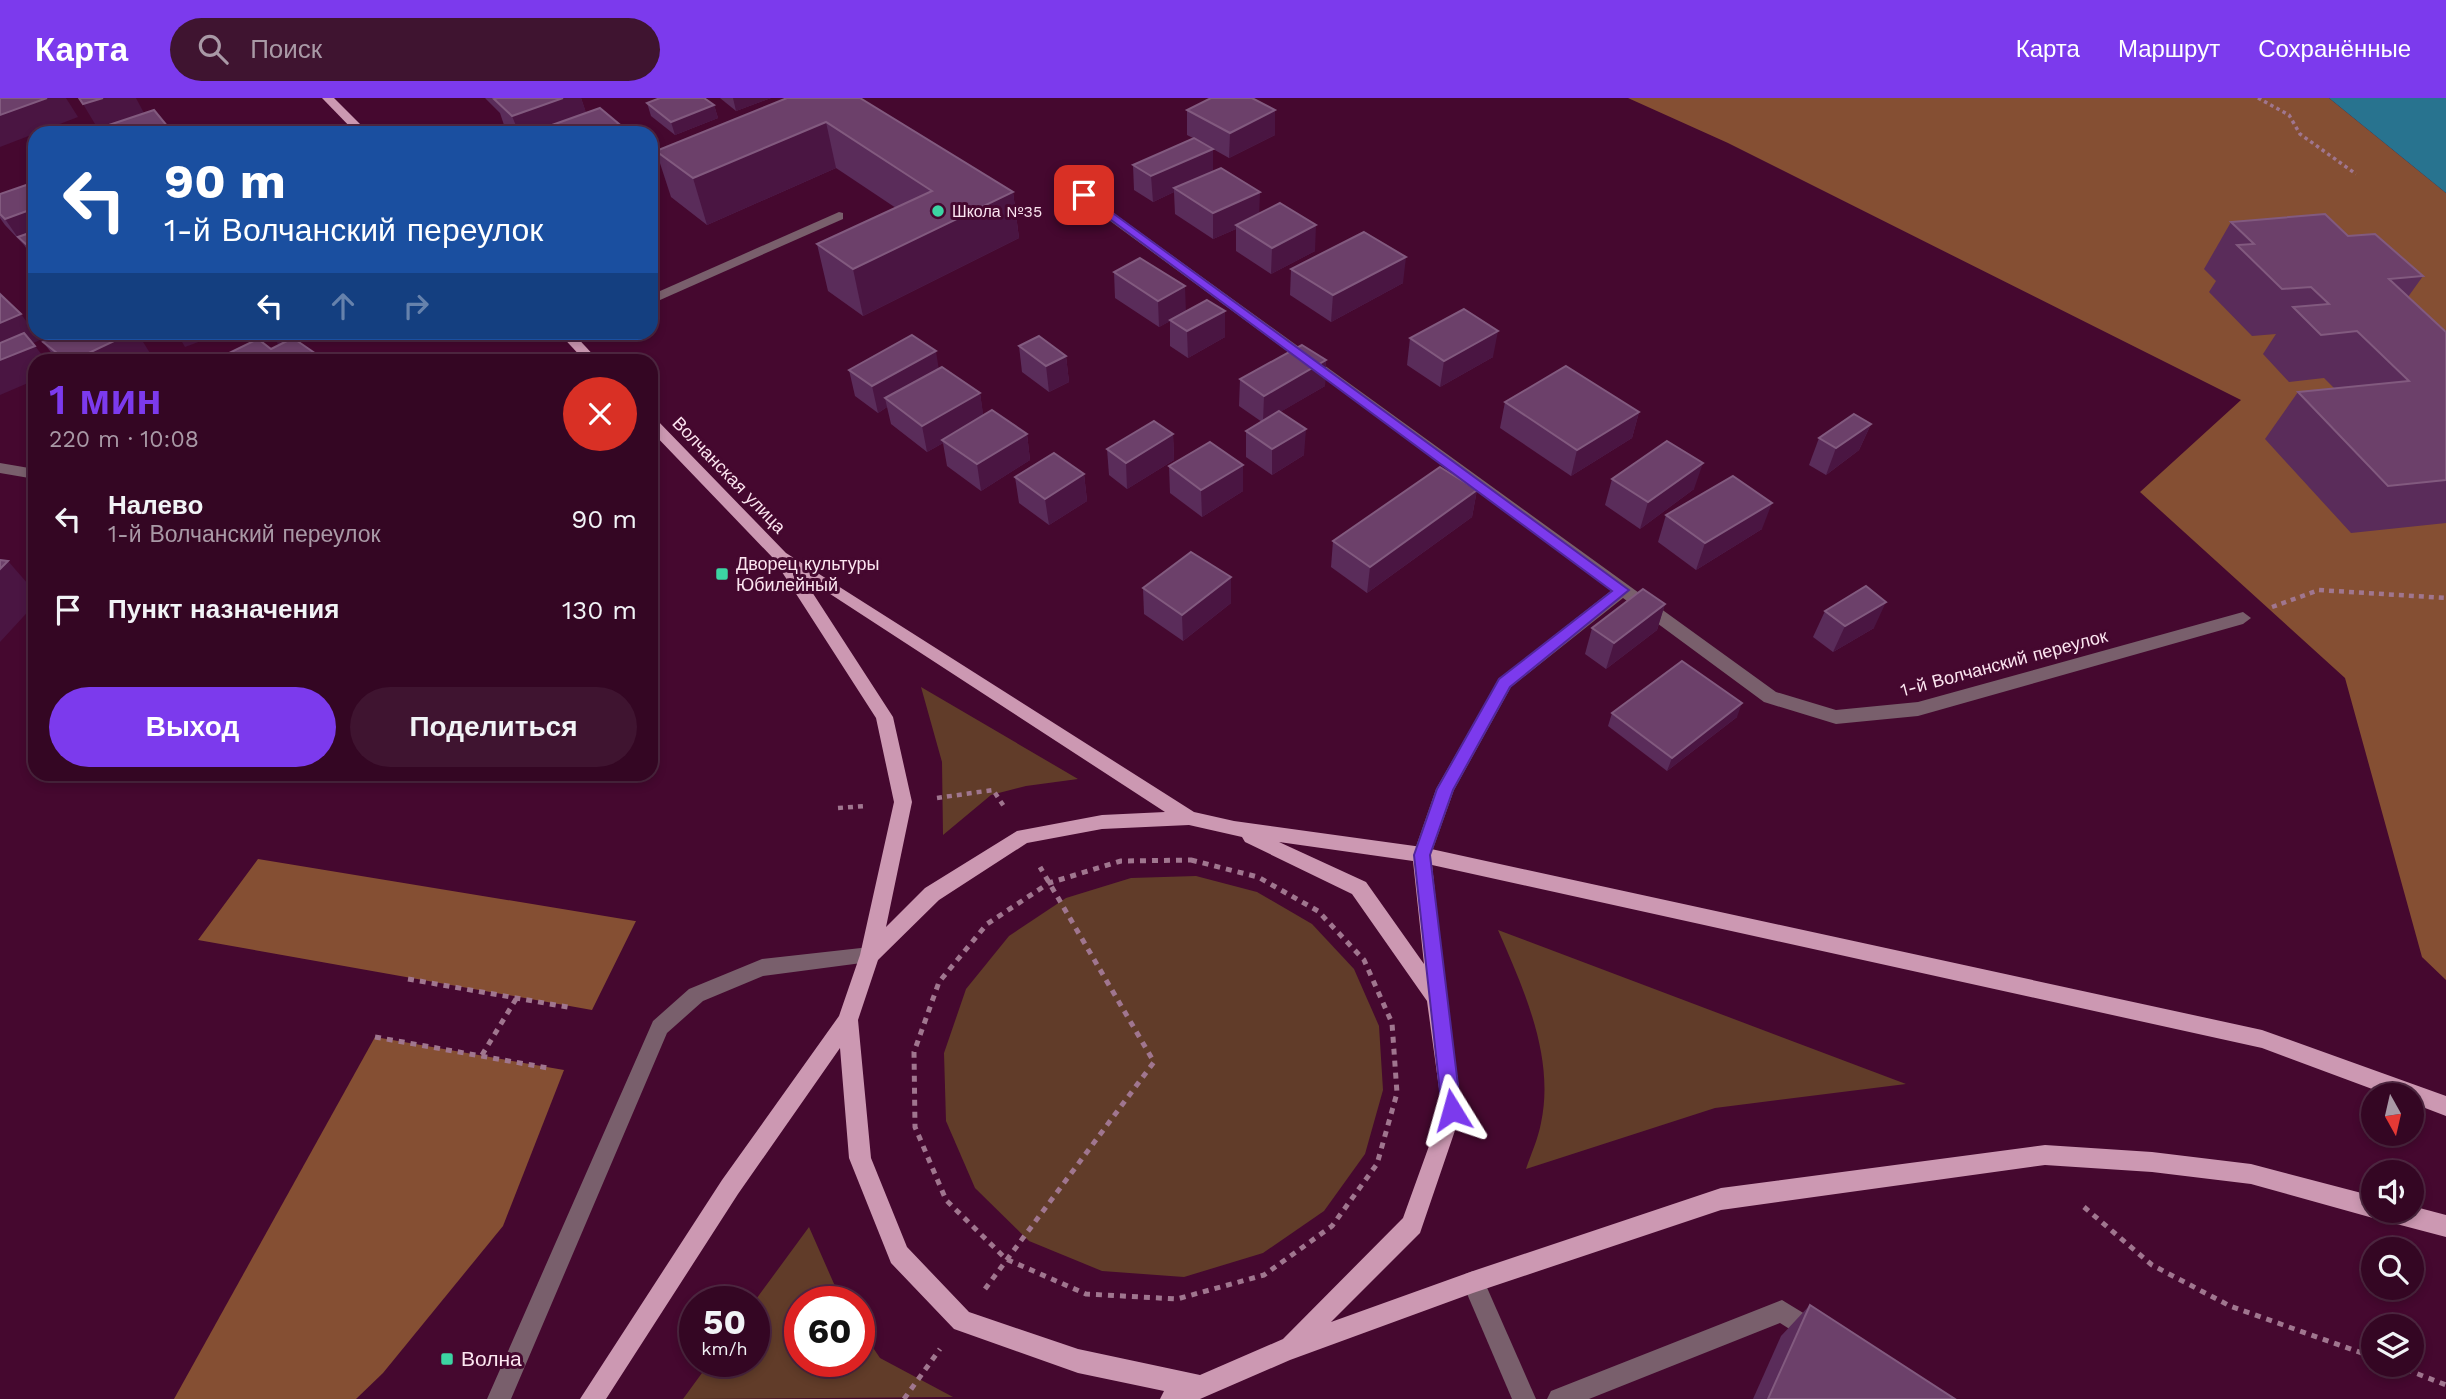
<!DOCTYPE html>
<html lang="ru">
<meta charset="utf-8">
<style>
:root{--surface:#340623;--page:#3f1430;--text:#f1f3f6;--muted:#a999a6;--line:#4e2741;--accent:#7c3aed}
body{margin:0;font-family:"Work Sans",sans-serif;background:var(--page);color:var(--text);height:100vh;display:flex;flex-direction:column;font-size:26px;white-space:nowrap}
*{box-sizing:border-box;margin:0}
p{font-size:23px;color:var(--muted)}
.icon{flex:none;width:38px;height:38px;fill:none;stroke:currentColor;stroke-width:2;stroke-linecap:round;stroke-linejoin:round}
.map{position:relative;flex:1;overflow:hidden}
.side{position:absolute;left:28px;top:256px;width:630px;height:427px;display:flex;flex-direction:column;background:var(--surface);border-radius:21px;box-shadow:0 4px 10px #0003,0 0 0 2px var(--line)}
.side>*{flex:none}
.top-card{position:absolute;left:28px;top:28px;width:630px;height:214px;border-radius:21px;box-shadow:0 4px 10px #0003,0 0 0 2px var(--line);background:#1a4fa0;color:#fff;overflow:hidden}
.needle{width:46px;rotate:172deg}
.fabs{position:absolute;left:2361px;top:985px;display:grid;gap:14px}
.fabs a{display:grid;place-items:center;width:63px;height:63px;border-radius:50%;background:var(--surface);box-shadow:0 4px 10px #0003,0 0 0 2px var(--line);font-size:35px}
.speed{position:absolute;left:679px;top:1188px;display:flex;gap:14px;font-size:35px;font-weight:700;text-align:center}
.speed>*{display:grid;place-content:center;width:91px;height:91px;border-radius:50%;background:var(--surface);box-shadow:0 4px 10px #0003,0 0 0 2px var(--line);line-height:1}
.speed small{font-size:18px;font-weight:400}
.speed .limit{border:10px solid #d22;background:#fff;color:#111}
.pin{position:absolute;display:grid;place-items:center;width:60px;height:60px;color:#fff;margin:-30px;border-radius:14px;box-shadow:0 4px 10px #0006}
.me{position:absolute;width:77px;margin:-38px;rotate:352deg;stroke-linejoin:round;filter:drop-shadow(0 0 5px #0008)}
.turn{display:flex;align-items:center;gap:24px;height:147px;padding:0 21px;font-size:32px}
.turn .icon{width:91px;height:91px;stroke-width:2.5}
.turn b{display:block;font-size:49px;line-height:60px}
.lanes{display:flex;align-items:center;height:66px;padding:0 21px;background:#0003;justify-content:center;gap:35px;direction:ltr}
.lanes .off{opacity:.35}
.round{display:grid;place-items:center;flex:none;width:74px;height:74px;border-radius:37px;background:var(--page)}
.headline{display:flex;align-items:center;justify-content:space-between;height:119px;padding:0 21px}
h1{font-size:42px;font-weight:600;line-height:52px;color:var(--accent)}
.button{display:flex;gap:14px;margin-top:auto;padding:14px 21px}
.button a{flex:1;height:80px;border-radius:42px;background:var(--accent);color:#fff;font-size:28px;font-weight:600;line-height:80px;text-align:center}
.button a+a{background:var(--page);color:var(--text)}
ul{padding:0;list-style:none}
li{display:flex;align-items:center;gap:21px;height:91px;padding:0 21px}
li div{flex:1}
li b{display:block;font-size:26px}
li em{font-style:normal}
header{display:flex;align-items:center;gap:42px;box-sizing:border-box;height:98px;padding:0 35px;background:var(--accent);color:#fff}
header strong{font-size:33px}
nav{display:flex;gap:38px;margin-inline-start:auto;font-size:24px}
.search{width:490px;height:63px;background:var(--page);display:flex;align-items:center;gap:18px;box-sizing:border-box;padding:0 24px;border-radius:38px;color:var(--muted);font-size:26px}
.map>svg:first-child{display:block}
</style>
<header>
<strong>Карта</strong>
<div class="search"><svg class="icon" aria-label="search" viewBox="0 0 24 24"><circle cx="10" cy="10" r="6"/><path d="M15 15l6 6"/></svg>Поиск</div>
<nav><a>Карта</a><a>Маршрут</a><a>Сохранённые</a></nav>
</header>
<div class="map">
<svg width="2446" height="1301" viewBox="0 0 2446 1301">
<rect width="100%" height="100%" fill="#45082f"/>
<g fill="#613c29">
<path d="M921,589L1078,681L1026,688L991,697L943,737L942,664Z"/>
<path d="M1196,778L1257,794L1312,826L1354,871L1379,928L1383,992L1365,1056L1324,1113L1263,1155L1184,1179L1102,1173L1029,1143L975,1090L946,1023L944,955L966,891L1009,838L1066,800L1131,780Z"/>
<path d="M1498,832L1906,986L1715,1010L1526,1071C1531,1056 1538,1041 1541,1025C1555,959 1524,892 1498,832Z"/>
<path d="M809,1129L842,1204H800V1264H859V1229L880,1260L953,1299L683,1301L710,1264H754V1204Z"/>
</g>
<g fill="#854f33">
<path d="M1628,0H2329L2446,95V882L2422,859L2345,580L2140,394L2241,302L1728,45Z"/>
<path d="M258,761L635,823H636L592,912L198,842Z"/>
<path d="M375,939L564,972L503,1128L383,1275L356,1301H174Z"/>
</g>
<path fill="#28738f" d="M2329,0H2446V95Z"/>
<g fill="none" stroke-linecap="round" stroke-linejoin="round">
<path stroke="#a0768f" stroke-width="3.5" stroke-dasharray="3.5 3.5" stroke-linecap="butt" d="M2258,0L2289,17L2300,36L2356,76"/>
<g stroke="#a0768f" stroke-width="4.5" stroke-dasharray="5 5" stroke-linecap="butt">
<path d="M2272,509L2319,492L2446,500"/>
<path d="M937,700L993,692L1005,710"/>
<path d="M838,710L865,708"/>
</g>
<g stroke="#a0768f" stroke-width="5" stroke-dasharray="6 6" stroke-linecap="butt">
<path d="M1191,762L1258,779L1318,813L1364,862L1392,925L1397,995L1377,1066L1332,1128L1264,1177L1177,1201L1086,1196L1006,1161L946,1102L915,1029L914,954L939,884L987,826L1049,785L1121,763Z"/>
<path d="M408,881L573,910"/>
<path d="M375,939L548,970"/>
<path d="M482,957L516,901"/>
<path d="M2084,1109L2152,1167L2230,1208L2373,1259"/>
<path d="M985,1191L1154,964L1040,769"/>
<path d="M2395,1267L2446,1287"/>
<path d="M904,1301L940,1251"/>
</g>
<g fill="#795f6c" fill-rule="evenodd">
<path d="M680,46L684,48V52L651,66V58Z"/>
<path d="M1061,77L1776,594L1836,612L1918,604L2243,514L2251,520L2243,526L1918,618L1836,626L1764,604L1623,500L1511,589L1454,692L1429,762L1422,765L1415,762L1413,757L1436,691L1499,581L1612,492L1057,84V78Z"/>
<path d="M839,114L843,115V121L651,206V197Z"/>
<path d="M566,234H584L568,243L561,239Z"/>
<path d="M0,365L35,371V381L0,375Z"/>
<path d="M870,849L877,851L880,857L877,863L763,878L703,903L667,935L511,1301H487L653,923L689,891L762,861Z"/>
<path d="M1473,1173L1481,1176L1536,1301H1512L1462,1184L1465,1176Z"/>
<path d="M1782,1202L1823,1227L1827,1235L1823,1243L1815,1247L1780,1225L1589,1301H1547L1551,1293Z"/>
</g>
<g fill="#cc98b2" fill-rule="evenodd">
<path d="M322,0H334L369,35H356Z"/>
<path d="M558,234H572L598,262H584Z"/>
<path d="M651,319L656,321L786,455L1194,714L1234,723L1422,749L2262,932L2446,998V1018L2412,1005V998H2391L2262,950L1432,767L1446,898L1462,1012L1420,1135L1331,1224L1473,1173L1721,1090L2045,1047L2152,1054L2251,1066L2373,1098V1113H2412V1108L2446,1117V1139L2389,1124L2380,1117L2373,1120L2251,1086L2152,1074L2045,1067L1721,1112L1473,1195L1290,1262L1200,1301H1160L1164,1293L1078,1275L954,1231L891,1165L849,1060L840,950L738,1096L606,1301H580L722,1082L839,918L860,857L894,704L876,620L773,460L651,333ZM801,477L1165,714L1102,717L1017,733L925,790L886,829L912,704L893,619ZM1189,727L1242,739L1245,744L1352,796L1427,903L1442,1012L1403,1120L1283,1241L1200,1277L1078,1251L969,1214L907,1149L871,1060L858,922L878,862L939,802L1027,745L1102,731ZM1279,744L1413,763L1424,866L1366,784Z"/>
</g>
</g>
<g fill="#5a2c5a">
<path d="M485,0H581L586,15L619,26L622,35H513L504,27L500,15Z"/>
<path d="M720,0H771L736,13Z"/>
<path d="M787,0L1013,94L1019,140L863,218L828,193L817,146L896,110L836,70L707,127L671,99L656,53Z"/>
<path d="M647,5L714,7L718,20L675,37L651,18Z"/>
<path d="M1187,12L1275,37L1229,60L1213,51V73L1260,115L1315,153L1271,176L1236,153V131L1213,141L1175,116L1174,94L1153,104L1134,92L1133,67L1193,40L1187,37Z"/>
<path d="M35,84V163L24,147L5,127L0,120V96Z"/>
<path d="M2231,124L2348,138L2423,178L2408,199L2446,234V425L2351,435L2265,341L2298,294L2334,290L2324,280L2289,284L2263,256L2276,236L2252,238L2209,194L2216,183L2204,171Z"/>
<path d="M1291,171L1403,185L1331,224L1290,197Z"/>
<path d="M1114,174L1186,213L1225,239L1188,260L1170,248V223L1159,229L1115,200Z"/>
<path d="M1410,240L1493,259L1440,289L1407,267Z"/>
<path d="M43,244L153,260L147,262H57Z"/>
<path d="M1019,248L1066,258L1069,284L1049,294L1022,274Z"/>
<path d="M1326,262L1325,288L1280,314L1304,357L1272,377L1246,359V333L1262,324L1239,308L1240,281Z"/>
<path d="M939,271L980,295L983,317L1027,336L1030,362L981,393L947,368L943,345L927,354L891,326L887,309L878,315L855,298L849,272Z"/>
<path d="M1505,304L1639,314L1632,340L1571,378L1500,330Z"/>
<path d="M1871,326L1859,352L1826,377L1809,367L1819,340Z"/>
<path d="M1173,336L1174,362L1127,391L1109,377L1107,351Z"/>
<path d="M1243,367V393L1202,419L1170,395L1169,368Z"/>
<path d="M1084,376L1087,403L1049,427L1019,405L1015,379Z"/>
<path d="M1612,381L1694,391L1640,431L1605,407Z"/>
<path d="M1477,392L1472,419L1367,495L1331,469L1333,443Z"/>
<path d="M1666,417L1762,431L1696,472L1658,444Z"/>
<path d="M1231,479V505L1183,543L1144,516L1143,490Z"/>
<path d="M1665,506L1657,532L1606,571L1585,556L1592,530Z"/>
<path d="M1825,513L1874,530L1833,554L1813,539Z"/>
<path d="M1612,615L1737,619L1667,673L1608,628Z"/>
<path d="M1810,1207L1955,1301H1753L1781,1238Z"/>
</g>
<g fill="#4a1542">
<path d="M40,0H66L78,19L0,49V17Z"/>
<path d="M103,0H136L145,17L98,31L83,6Z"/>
<path d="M563,0H581L588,20L538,32L539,35H519L512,18Z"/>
<path d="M733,0H771L736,13Z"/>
<path d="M714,7L718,20L675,37L671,24Z"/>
<path d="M1275,12V37L1229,60L1230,35Z"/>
<path d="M826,24L836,70L707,127L693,80Z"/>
<path d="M619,26L622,35H593Z"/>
<path d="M168,29L172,35H150Z"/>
<path d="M1213,51V77L1174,90V94L1153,104L1151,78Z"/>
<path d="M1013,94L1019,140L863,218L853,171Z"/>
<path d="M1260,94L1259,120L1236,127V131L1213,141V115Z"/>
<path d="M35,110V142L18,139L23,147L5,121Z"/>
<path d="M1316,127L1315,153L1271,176L1272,150Z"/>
<path d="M35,146V158L28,148Z"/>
<path d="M1406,159L1403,185L1331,224L1333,197Z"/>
<path d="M1185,188L1186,215L1159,229L1158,203Z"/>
<path d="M1225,213V239L1188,260L1187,233Z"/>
<path d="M21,216L40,242L0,260V225Z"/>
<path d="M1498,233L1493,259L1440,289L1444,263Z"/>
<path d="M133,234H137L153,260L147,262H74Z"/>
<path d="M176,234H225L185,249Z"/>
<path d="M271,234H316L279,248Z"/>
<path d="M35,248L46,262H35V282L0,297V262Z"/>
<path d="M936,253L940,279L885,300L887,309L878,315L872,288Z"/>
<path d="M319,258L321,262H309Z"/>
<path d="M1066,258L1069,284L1049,294L1046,268Z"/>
<path d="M1326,262L1325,288L1263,324L1264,298Z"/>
<path d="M980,295L984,322L942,342L943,345L927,354L922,328Z"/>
<path d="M1639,314L1632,340L1571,378L1577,352Z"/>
<path d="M1871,326L1859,352L1826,377L1836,350Z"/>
<path d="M1306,331L1304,357L1272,377V351Z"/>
<path d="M1027,336L1030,362L981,393L977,366Z"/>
<path d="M1173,336L1174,362L1127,391L1126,365Z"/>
<path d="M1703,365L1694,391L1640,431L1648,404Z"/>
<path d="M1243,367V393L1202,419L1201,392Z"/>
<path d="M1084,376L1087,403L1049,427L1045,401Z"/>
<path d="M1477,392L1472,419L1367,495L1370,469Z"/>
<path d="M1772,405L1762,431L1696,472L1705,445Z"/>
<path d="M8,463L35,494V506L0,544V471Z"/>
<path d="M1231,479V505L1183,543L1182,517Z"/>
<path d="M1886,504L1874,530L1833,554L1845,528Z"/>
<path d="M1665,506L1657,532L1606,571L1614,545Z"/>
<path d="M1742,605L1737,619L1667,673L1672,660Z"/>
</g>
<g fill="#6c406a" stroke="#825a7f" stroke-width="2">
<path d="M0,0H47L0,17Z"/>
<path d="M79,0H103L83,6Z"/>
<path d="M498,0H563L512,18L494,1Z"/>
<path d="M660,0H704L714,7L671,24L647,5Z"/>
<path d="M787,0H860L1013,94L853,171L817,146L932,93L826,24L693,80L656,53Z"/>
<path d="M1211,0H1252L1275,12L1230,35L1187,12Z"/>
<path d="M600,10L619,26L593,35H541L538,32Z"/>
<path d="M154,12L168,29L150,35H85Z"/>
<path d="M1194,40L1213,51L1151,78L1133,67Z"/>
<path d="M1221,70L1260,94L1213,115L1174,90Z"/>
<path d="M35,84V110L5,121L0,116V96Z"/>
<path d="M1280,105L1316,127L1272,150L1236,127Z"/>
<path d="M2325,116L2348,138L2375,136L2423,178L2389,181L2446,234V382L2388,388L2298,294L2409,283L2357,233L2321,237L2293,209L2329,206L2311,189L2282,191L2237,147L2254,146L2231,124Z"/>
<path d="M35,133V146L28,148L18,139Z"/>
<path d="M1364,134L1406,159L1333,197L1291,171Z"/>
<path d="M1140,160L1185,188L1158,203L1114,174Z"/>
<path d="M0,196L21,216L0,225Z"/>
<path d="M1207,202L1225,213L1187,233L1170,222Z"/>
<path d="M1464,211L1498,233L1444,263L1410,240Z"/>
<path d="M64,234H133L74,262H66L43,244Z"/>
<path d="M24,235L35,248L0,262V245Z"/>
<path d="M912,237L936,253L872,288L849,272Z"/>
<path d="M1039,238L1066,258L1046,268L1019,248Z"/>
<path d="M293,240L319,258L309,262H215L258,241L271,251Z"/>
<path d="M1302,247L1326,262L1264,298L1240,281Z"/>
<path d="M1566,268L1639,314L1577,352L1505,304Z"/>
<path d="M942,269L980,295L922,328L885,300Z"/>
<path d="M992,312L1027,336L977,366L942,342Z"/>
<path d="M1279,313L1306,331L1272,351L1246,333Z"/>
<path d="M1854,316L1871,326L1836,350L1819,340Z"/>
<path d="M1154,323L1173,336L1126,365L1107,351Z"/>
<path d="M1667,343L1703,365L1648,404L1612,381Z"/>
<path d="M1210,344L1243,367L1201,392L1169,368Z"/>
<path d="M1054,355L1084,376L1045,401L1015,379Z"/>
<path d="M1440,369L1477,392L1370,469L1333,443Z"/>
<path d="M1733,378L1772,405L1705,445L1666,417Z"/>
<path d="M1191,454L1231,479L1182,517L1143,490Z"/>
<path d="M0,462L8,463L0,471Z"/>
<path d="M1866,488L1886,504L1845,528L1825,513Z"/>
<path d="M1643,491L1665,506L1614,545L1592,530Z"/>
<path d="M1682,563L1742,605L1672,660L1612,615Z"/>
<path d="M1810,1207L1955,1301H1768Z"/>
</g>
<path fill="#7c3aed" stroke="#51269a" stroke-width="2" d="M1084,94L1629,492L1510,589L1453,692L1430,757L1461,1012L1459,1018L1452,1021L1445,1018L1442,1012L1414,757L1437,691L1499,581L1612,493L1080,99L1078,97Z"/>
<g fill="#3cd4a3" stroke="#45082f" stroke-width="2.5">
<circle cx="938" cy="113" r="7"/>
<rect x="715" y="469" width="14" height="14" rx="3.5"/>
<rect x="440" y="1254" width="14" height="14" rx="3.5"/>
</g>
<g text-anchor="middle" stroke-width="6" stroke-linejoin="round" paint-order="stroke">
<g font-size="16" fill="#fce5f0" stroke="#45082f" text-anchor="start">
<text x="952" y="119">Школа №35</text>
</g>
<g font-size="18" fill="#fce5f0" stroke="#45082f">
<text transform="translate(729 377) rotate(46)" y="6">Волчанская улица</text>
<text transform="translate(2004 565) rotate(-15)" y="6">1-й Волчанский переулок</text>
</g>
<g font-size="18" fill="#fce5f0" stroke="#45082f" text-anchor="start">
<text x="736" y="472">Дворец культуры<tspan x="736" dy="21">Юбилейный</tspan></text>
</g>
<g font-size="21" fill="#fce5f0" stroke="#45082f" text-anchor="start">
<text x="461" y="1268">Волна</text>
</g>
</g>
</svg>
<div class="fabs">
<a><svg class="needle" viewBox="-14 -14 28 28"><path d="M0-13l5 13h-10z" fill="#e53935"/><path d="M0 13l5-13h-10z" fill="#a999a6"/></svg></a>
<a><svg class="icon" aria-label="sound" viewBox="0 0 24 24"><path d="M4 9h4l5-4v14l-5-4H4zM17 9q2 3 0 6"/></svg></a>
<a><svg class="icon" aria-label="search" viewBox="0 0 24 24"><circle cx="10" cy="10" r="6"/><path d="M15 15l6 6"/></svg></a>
<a><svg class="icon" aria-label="layers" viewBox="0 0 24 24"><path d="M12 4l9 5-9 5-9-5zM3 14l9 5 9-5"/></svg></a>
</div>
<div class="speed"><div>50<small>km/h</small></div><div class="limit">60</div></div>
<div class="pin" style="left:1084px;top:97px;background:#d93025"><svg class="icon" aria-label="arrive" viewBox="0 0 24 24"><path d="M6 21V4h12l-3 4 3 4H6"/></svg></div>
<svg class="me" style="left:1452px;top:1012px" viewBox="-20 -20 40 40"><path d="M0-17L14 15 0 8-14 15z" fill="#7c3aed" stroke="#fff" stroke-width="4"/></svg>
<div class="top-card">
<div class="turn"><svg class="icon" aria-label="left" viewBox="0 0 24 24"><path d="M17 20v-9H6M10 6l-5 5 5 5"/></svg><div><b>90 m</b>1-й Волчанский переулок</div></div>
<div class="lanes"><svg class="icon" aria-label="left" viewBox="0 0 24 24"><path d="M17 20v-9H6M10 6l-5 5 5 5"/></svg><svg class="icon off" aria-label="ahead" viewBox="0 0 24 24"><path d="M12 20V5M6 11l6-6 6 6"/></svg><svg class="icon off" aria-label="right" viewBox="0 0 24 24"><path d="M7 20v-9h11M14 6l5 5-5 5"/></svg></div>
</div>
<section class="side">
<div class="headline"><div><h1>1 мин</h1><p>220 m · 10:08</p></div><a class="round" style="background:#d93025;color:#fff"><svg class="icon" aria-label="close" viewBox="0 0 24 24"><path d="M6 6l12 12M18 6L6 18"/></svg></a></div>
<ul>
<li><svg class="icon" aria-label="left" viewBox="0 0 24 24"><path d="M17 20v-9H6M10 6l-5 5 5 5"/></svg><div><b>Налево</b><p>1-й Волчанский переулок</p></div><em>90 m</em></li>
<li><svg class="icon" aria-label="arrive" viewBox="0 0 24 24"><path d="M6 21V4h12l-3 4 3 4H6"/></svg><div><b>Пункт назначения</b></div><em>130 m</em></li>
</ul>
<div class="button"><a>Выход</a><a>Поделиться</a></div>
</section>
</div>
